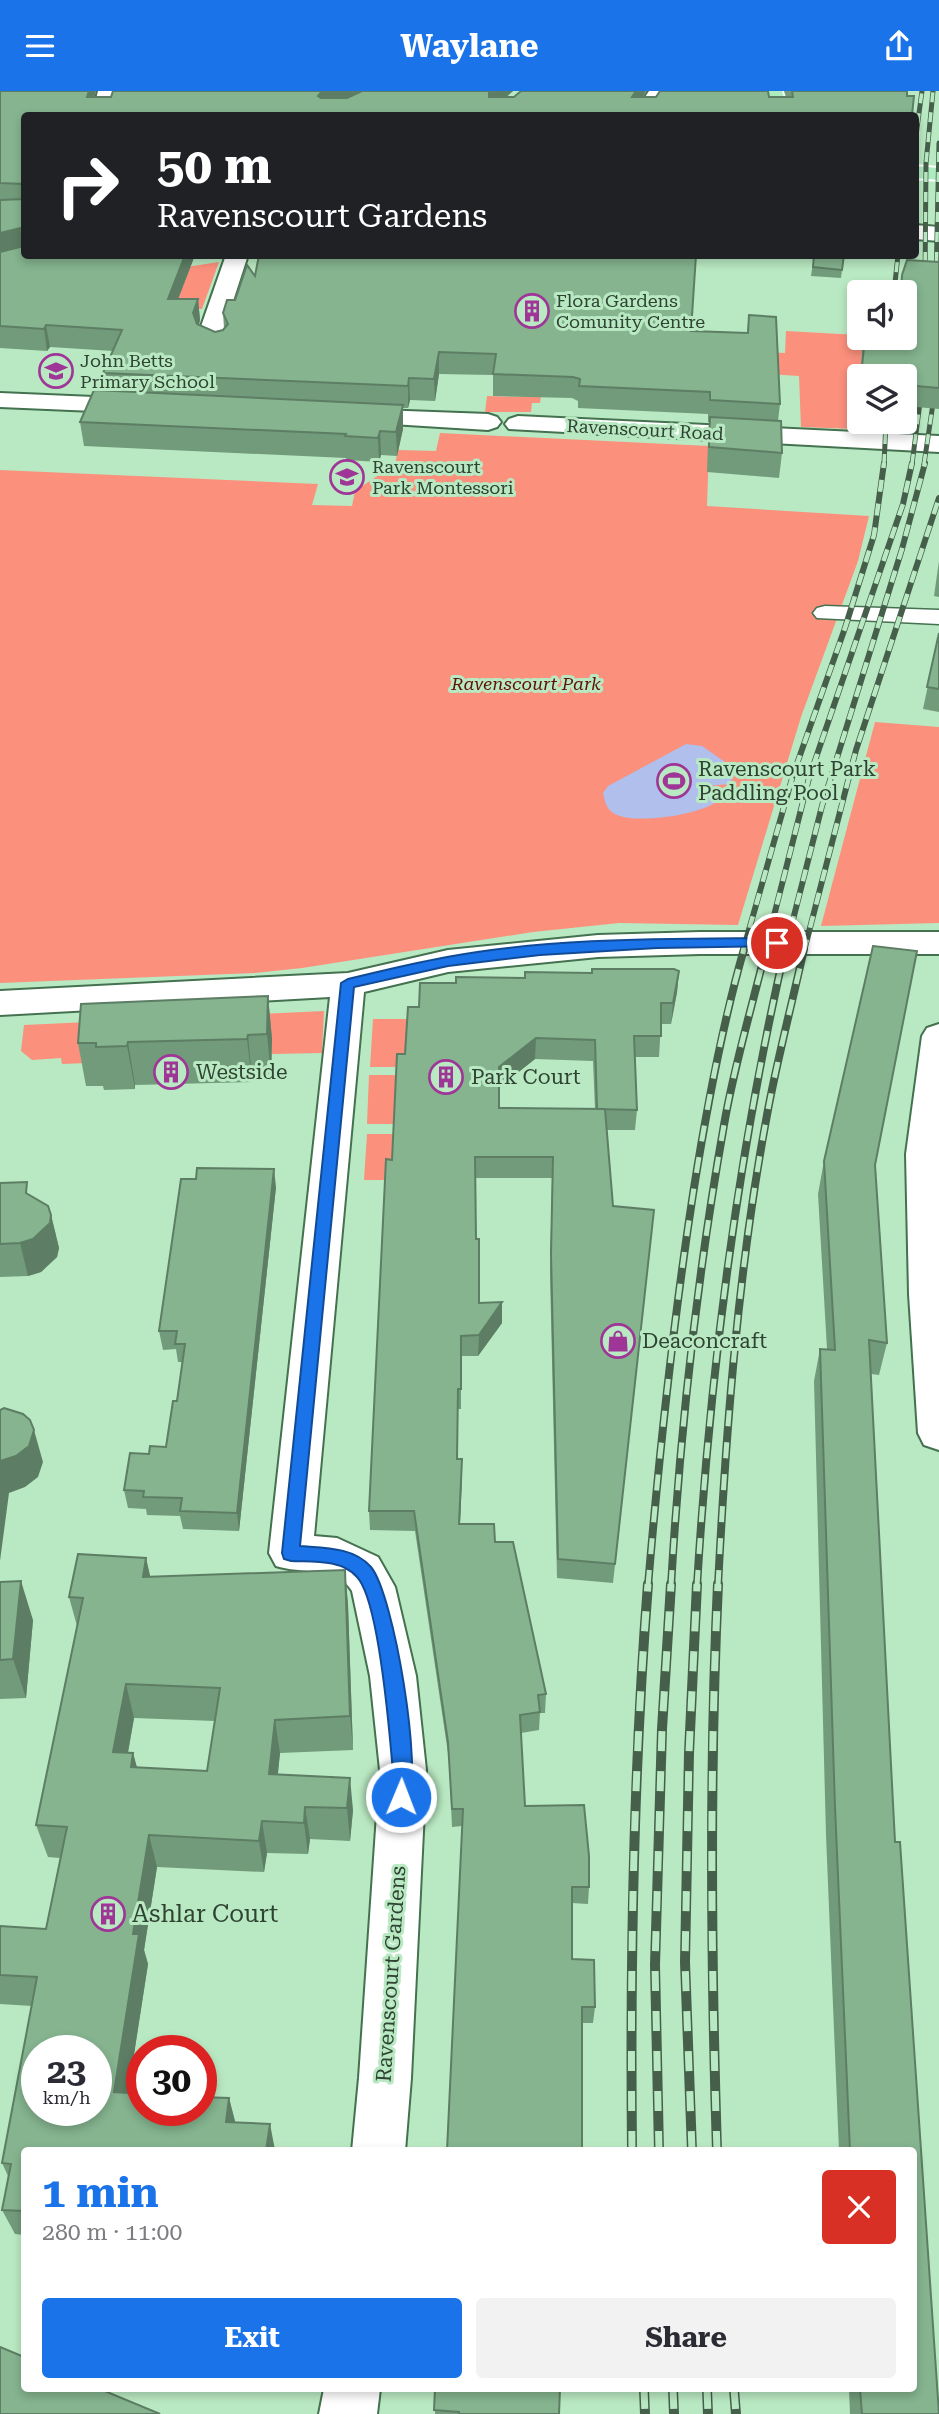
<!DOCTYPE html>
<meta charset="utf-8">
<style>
:root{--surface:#fff;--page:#f2f2f3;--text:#2b2b33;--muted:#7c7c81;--accent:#1a73e8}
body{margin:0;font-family:"Roboto Serif",serif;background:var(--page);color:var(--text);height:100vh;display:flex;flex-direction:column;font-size:26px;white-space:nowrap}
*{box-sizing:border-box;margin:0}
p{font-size:23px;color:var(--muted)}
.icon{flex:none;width:38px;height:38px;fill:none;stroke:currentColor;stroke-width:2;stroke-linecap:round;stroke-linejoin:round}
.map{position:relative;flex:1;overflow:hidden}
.panel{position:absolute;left:21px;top:2056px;width:896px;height:245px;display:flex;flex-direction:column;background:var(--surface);border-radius:7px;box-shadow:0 4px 10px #0003}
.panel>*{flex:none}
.banner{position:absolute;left:21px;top:21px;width:898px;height:147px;border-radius:7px;box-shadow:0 4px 10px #0003;background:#202124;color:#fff;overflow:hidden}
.tools{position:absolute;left:847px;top:189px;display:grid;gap:14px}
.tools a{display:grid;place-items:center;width:70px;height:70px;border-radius:7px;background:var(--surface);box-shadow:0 4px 10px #0003;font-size:35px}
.speed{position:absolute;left:21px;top:1944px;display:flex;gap:14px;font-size:35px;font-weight:700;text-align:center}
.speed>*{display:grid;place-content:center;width:91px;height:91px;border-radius:50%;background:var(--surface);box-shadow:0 4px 10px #0003;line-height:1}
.speed small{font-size:18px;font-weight:400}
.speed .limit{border:10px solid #d22;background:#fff;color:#111}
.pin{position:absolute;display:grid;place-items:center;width:60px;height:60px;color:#fff;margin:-30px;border:4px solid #fff;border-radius:50%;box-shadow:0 2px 7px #0007}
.me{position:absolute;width:77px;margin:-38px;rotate:1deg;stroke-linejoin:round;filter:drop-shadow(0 0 5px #0008)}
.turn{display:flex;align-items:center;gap:24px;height:147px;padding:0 21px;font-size:32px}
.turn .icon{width:91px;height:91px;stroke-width:2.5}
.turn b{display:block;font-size:49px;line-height:60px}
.round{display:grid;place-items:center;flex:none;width:74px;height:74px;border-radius:7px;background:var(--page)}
.head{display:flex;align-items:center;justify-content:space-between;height:119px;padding:0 21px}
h1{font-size:42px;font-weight:700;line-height:52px;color:var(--accent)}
.action{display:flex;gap:14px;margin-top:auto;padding:14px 21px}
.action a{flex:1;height:80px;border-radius:7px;background:var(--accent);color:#fff;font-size:28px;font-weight:700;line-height:80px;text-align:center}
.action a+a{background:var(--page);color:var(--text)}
header{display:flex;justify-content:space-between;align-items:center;height:91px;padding:0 21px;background:var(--accent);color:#fff;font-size:32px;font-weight:700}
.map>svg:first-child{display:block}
</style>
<header><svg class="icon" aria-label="menu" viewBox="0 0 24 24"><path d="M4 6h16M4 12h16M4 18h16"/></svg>Waylane<svg class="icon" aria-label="share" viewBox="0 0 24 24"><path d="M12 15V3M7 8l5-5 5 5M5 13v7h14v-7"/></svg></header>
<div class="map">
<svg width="939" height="2323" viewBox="0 0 939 2323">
<rect width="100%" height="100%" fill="#b9e9c2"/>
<g fill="#fb907d">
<path d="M219,171L202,218H193L189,229L160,180Z"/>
<path d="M786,240L859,244V247H863L856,338L801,336L799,285L767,283L768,261L785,262Z"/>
<path d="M545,275L540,312H532L531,321H485L487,305L521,306Z"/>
<path d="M440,342L709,355L707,415L869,425L858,470L801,626L738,834L619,832L533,841L302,877L255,882L0,892V379L318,393L312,414L352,415L355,400L395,373L398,359L436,360Z"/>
<path d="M875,631L939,636V832L821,835Z"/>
<path d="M324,920L322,962L272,963V948L88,972L62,973L61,967L32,969L21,960L24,934Z"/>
<path d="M373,928H420L406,976H370Z"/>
<path d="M369,984H398L395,1033H367Z"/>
<path d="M367,1043H395L393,1089H364Z"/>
</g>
<path fill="#b0bfeb" d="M686,653L702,655L738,680L729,693L707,695L717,710C701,724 637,733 617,724C607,720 605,712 603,702L608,695Z"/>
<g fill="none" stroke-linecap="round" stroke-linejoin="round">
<g stroke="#44714f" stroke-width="3">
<path id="pedestrian" d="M825,515L939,519V533L817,527L813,522L817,517Z"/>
</g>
<g stroke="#44714f" stroke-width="4">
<g id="minor">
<path d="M98,0H118L112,24H92Z"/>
<path d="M649,0H669L653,24H633Z"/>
<path d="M226,164H248L222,244L228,253L224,258L216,260L202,254L198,244Z"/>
<path d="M0,302L141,308L150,310L153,315L150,320L141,322L0,316Z"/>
<path d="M352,318L488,323L497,326L501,331L497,336L488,339L343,330L340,325L343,320Z"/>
<path d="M518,325L939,345V361L509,338L505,333L509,328Z"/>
<path d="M700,841H939V863H700L598,866L448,881L364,901L314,1445L337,1447L378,1466L395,1496L416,1585L426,1679L411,1987L405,2060H352L359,1987L380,1679L370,1585L352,1500C338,1475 299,1483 276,1475L269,1462L330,906L0,924V900L348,882L448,859L598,844Z"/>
<path d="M939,933V1359L924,1354L918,1342L909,1203L906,1063L922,945L927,937Z"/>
<path d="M324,2298H380L377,2323H319Z"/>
</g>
</g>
<g stroke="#44714f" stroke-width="4">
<path id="secondary" d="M915,134L939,136V150L915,148Z"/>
</g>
<g stroke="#fff" stroke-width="4">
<g id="primary">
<path d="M762,0H782L789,24H769Z"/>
<path d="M915,75L939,77V89L915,87Z"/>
</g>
</g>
<use href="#pedestrian" fill="#fff" fill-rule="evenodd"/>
<use href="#minor" fill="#fff" fill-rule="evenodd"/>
<use href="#secondary" fill="#fff" fill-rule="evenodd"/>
<use href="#primary" fill="#adecbe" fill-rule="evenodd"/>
<g stroke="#465f4b" stroke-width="5">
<g id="rail-far3">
<path d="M915,52L922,0"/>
<path d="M925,191L926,72L933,0"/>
<path d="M936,191L939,52"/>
<path d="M894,201L898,164"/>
<path d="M884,373L886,331"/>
<path d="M912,373L922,296"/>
<path d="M924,373L935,299"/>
</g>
</g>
<g stroke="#465f4b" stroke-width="6">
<g id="rail-far2">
<path d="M743,860L793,684L845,537L874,444L884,372"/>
<path d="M765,860L809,687L903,413L912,372"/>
<path d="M785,860L822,715L902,458L925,372"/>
<path d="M804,860L856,659L939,407"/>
</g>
</g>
<g stroke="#465f4b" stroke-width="8">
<g id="rail-far1">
<path d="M648,1495C659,1364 673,1233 693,1103C706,1021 721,938 744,858"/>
<path d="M671,1495C680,1341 697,1186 724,1034C734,975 752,916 766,858"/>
<path d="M697,1495C710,1280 737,1068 785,858"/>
<path d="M718,1495C726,1338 738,1179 767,1024C777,969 792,913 804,858"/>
</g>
</g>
<g stroke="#465f4b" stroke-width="10">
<g id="rail">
<path d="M632,2060C630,1870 633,1683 648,1493"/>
<path d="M659,2060L655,1874L662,1638L671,1493"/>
<path d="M692,2060L685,1871L689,1662L697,1493"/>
<path d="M717,2060C711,1871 709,1682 718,1493"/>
<path d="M644,2298L645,2323"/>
<path d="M673,2298L674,2323"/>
<path d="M707,2298L708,2323"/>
<path d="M734,2298L736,2323"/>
</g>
</g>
<use href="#rail-far3" stroke="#b9e9c2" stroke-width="3.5" stroke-dasharray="10" stroke-linecap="butt"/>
<use href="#rail-far2" stroke="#b9e9c2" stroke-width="4.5" stroke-dasharray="12" stroke-linecap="butt"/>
<use href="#rail-far1" stroke="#b9e9c2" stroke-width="5" stroke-dasharray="16" stroke-linecap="butt"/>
<use href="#rail" stroke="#b9e9c2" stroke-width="7" stroke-dasharray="20" stroke-linecap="butt"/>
</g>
<g fill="#729b7b" fill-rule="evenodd">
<path d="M0,0L111,6L362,0H513L506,6H514L521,0H646L643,6H786L784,0H907V5L24,24V164H195L178,208H198L200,229L199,234L215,241L223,239L224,237L223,222L255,185L691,240L747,242L749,224L780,313L778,330L782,362L779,387L707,381L708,351L709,331H708V323L578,317V310L572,307L493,305V284L439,283L435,310L410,309L408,317H403V338L397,365L381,364L379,371L346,369V367L84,355L80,331L105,300L103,282L113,260L50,256L47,260L0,257Z"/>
<path d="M814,164H844L841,187L811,185Z"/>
<path d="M939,171V318L905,315V285H860L863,247H905V201H899L902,184Z"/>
<path d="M939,470V506L934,505Z"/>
<path d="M939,542V621L923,618Z"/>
<path d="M679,880L677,901L671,933H661L659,966H635L637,1019L635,1039H607L613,1115L654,1119L613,1492L557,1487L550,1183L552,1087H475L476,1148L479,1212L502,1232L478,1265H461V1318H458L457,1368H462L460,1433L495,1451L546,1603L545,1622H540L539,1639L521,1642L525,1715L589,1796L588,1813L572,1812V1868L595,1916L593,1932H582L462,1735L452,1736L449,1669L415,1440L370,1439L369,1420L392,1069L405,963L419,916L456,892L592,882ZM535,968L593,970L595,1018L499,1017V997Z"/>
<path d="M268,905L272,948L271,986L252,987V991L135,994V998L104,999L103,995H86L78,952Z"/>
<path d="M824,1070L875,1074L887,1252L879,1284L871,1283L895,1751L939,2323H850L849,2298H914V2060H839L826,1744L814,1290L820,1258H827L818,1103Z"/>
<path d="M0,1092L30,1104L51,1124L59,1157L57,1166L41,1181L28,1185L0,1186Z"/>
<path d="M276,1096L239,1440L183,1438L180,1425L147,1424L146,1418L128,1417L124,1399L149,1363L166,1356L177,1310L183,1271H178L176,1258L163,1259L159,1240Z"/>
<path d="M146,1467L150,1486L345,1479L348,1514L353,1659L280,1662L278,1683L353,1719L350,1750L310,1748L308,1763L267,1762L264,1781L157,1776L144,1859L148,1873L128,2002L229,2007L235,2031L24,2060V2144L15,2143L2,2119L8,2085L2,2072L32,1915L0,1913V1835L46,1838L60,1767L48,1766L36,1734L77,1535L69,1506ZM134,1627L215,1630L207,1680L137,1677L133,1662H128Z"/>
<path d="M0,1491L33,1529L26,1607L0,1608Z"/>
<path d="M435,2298L559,2323H435Z"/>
</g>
<g fill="#5d7e64">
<path d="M89,0H96L90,24L87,6Z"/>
<path d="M322,0H362L319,24L318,5Z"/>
<path d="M492,0H513L489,22V2Z"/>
<path d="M636,0H646L632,24V6Z"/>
<path d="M20,137L23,157L0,164V142Z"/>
<path d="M185,164H195L170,229L168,208Z"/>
<path d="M198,208L200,229L196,243L193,222Z"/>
<path d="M46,234L50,256L47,260L44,238Z"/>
<path d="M439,261V283L435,310L434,288Z"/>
<path d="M409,287L410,309L408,317V295Z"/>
<path d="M403,314V338L397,365L396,341Z"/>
<path d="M380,340L381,364L379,371L378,347Z"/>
<path d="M679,880L677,901L671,933L673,912Z"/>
<path d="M268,905L272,948L271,986L267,943Z"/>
<path d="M248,944L252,987V991L247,948Z"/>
<path d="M536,947L535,968L498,997L499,976Z"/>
<path d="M128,951L135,994V998L127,955Z"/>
<path d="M274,1078L276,1096L239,1440L237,1422Z"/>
<path d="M51,1124L59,1157L57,1166L41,1181L28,1185L20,1152Z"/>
<path d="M502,1211V1232L478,1265L479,1244Z"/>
<path d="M34,1339L43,1371L38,1386L25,1396L9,1402L0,1470V1370Z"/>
<path d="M462,1368V1388L459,1452V1433Z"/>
<path d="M146,1467L154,1502L143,1486Z"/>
<path d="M345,1479L348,1514L353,1659L350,1625Z"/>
<path d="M21,1490L33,1529L26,1607L13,1568Z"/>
<path d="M126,1593L134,1627L122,1694L113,1661Z"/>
<path d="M275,1629L280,1662L274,1715L269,1683Z"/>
<path d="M133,1662L142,1695L131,1676Z"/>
<path d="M350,1687L353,1719L350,1750L347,1717Z"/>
<path d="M305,1716L310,1748L308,1763L304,1732Z"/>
<path d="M262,1730L267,1762L264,1781L259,1750Z"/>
<path d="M149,1744L157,1776L144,1859L148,1873L124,2028L114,2001L133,1843Z"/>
<path d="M229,2007L236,2034L226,2031Z"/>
<path d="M270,2033L275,2059V2060H266Z"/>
</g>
<g fill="#85b48f" stroke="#5d7e64" stroke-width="2" fill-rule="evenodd">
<path d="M0,0H89L87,6H111L113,0H322L318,5L321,7H347L362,0H492L489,2V6H514L521,0H636L632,6H656L660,0H768L769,6H793L792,0H907V5H914L912,24H24V141L20,137L0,142V109L23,108V93L0,92Z"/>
<path d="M24,155V164H185L168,208H198L193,222L197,233L215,241L223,239L228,233L223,222L227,209H235L247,174L255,185L259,164H696L691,240L748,242L749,224L776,226L780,313L710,309V301L579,295L580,288L573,286L493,283L496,263L439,261L434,288L409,287L408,295L103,282L122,239L46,234L44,238L0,235V161Z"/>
<path d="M814,164H844L842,179L813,176Z"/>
<path d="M907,169L939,171V297L905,294V285H861L865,247H905V201H901L902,184Z"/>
<path d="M94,299L403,314L396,341L380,340L378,347L345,345L346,343L80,331Z"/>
<path d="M710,326L781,330L782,362L709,356Z"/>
<path d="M939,542V598L927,596Z"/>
<path d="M873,855L917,860L875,1074L887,1252L869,1249L895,1751H900L939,2323H862L860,2298H914V2060H850L835,1716L820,1258L835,1259L824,1070Z"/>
<path d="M592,878H674L679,880L673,912H661V945H634L637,1019L597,1018L595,949L536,947L499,976V1017L605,1018L613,1115L654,1119L615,1473L558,1468L551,1163L553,1066H475L476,1148H479V1212L502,1211L479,1244L461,1245V1298H458L457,1368H462L459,1433H494L495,1451H513L546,1603L538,1604L540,1621L520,1624L525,1715L584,1714L589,1765V1796H572V1868L594,1869L595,1916H582V2060H447L463,1718H452L448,1651L414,1420H369L386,1068L392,1069L397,963H405L408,916H419L420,892H456V886L525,887V881L592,882Z"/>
<path d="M268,905L267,943L248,944L247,948L128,951L127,955L96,956V952H78L81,913Z"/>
<path d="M197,1077L274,1078L237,1422L180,1420L182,1407L143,1406L144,1400L124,1399L130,1362L149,1363L150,1355L166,1356L173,1310H177L185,1253H175L177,1240H159L181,1088H196Z"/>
<path d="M27,1091L26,1102L48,1115L51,1124L50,1132L33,1148L20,1152L0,1153V1092Z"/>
<path d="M4,1317L23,1323L30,1329L34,1339L29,1355L16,1365L0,1370V1319Z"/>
<path d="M78,1463L146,1467L143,1486L345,1479L350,1625L275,1629L269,1683L350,1687L347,1717L305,1716L304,1732L262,1730L259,1750L149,1744L133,1843H139L114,2001L142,2003V2020H201V2006L229,2007L226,2031L270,2033L266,2060H24V2120L2,2119L11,2073L2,2072L37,1886L0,1884V1835L46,1838L67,1736L36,1734L83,1507L69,1506ZM126,1593L220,1597L207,1680L131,1676L133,1662L113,1661ZM37,1960H96V2020H37Z"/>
<path d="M21,1490L13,1568L0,1569V1491Z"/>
<path d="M0,2256L24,2266V2298H100L160,2323H0Z"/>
<path d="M435,2298H560L559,2323H459V2321L434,2319Z"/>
</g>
<path fill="#1a73e8" stroke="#114b97" stroke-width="2" d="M777,847L784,852L782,855L657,857L540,864L448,875L354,896L300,1455C324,1457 354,1456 371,1476C394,1504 423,1680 408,1713L401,1715L395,1713C389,1700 394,1684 392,1670C389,1635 378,1508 357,1486C341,1468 313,1471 291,1470L284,1468L282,1462L341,892L348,888C381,880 414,872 447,866C555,846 668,848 777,847Z"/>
<defs>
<g id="building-ring" transform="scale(1.75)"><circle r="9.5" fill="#b9e9c2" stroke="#9f3597" stroke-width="1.5"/><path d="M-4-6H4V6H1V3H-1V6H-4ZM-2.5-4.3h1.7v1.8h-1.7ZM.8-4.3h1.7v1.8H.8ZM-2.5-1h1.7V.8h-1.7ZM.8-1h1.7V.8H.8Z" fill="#9f3597"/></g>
<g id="school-ring" transform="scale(1.75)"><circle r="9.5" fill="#b9e9c2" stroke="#9f3597" stroke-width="1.5"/><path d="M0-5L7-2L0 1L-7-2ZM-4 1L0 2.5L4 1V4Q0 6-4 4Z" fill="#9f3597"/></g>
<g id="stadium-ring" transform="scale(1.75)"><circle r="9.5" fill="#b9e9c2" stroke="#9f3597" stroke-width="1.5"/><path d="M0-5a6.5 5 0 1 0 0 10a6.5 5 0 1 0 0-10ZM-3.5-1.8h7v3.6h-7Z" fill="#9f3597"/></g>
<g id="shop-ring" transform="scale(1.75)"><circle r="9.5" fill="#b9e9c2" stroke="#9f3597" stroke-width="1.5"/><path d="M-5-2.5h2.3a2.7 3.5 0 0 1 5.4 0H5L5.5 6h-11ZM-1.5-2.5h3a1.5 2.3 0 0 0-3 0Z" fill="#9f3597"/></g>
</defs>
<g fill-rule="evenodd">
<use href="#building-ring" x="532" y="220"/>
<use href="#school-ring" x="56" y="280"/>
<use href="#school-ring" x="347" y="386"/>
<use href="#stadium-ring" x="674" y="690"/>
<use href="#building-ring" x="171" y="981"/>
<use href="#building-ring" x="446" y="986"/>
<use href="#shop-ring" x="618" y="1250"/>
<use href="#building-ring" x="108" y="1823"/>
</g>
<g text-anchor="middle" stroke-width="6" stroke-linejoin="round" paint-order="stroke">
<g font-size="18" fill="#2f4333" stroke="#b9e9c2" text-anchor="start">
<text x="556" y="216">Flora Gardens<tspan x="556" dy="21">Comunity Centre</tspan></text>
<text x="80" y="276">John Betts<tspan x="80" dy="21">Primary School</tspan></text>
<text x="372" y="382">Ravenscourt<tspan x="372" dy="21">Park Montessori</tspan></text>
</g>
<g font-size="18" fill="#2f4333" stroke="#b9e9c2">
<text transform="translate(645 339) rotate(3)" y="6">Ravenscourt Road</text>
</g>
<g font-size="18" font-style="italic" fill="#611006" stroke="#b9e9c2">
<text x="526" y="599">Ravenscourt Park</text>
</g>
<g font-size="21" fill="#2f4333" stroke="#b9e9c2" text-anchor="start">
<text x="698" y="685">Ravenscourt Park<tspan x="698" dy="24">Paddling Pool</tspan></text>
<text x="196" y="988">Westside</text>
<text x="471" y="993">Park Court</text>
<text x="642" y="1257">Deaconcraft</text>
</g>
<g font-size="21" fill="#2f4333" stroke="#b9e9c2">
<text transform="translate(391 1883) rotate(-86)" y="7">Ravenscourt Gardens</text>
</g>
<g font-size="24" fill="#2f4333" stroke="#b9e9c2" text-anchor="start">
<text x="132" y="1831">Ashlar Court</text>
</g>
</g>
</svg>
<div class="tools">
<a><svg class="icon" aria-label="sound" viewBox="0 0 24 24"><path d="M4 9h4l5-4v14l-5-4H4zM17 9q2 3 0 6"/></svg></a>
<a><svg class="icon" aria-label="layers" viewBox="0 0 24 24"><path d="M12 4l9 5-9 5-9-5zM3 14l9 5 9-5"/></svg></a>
</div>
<div class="speed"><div>23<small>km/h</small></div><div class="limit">30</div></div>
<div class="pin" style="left:777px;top:852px;background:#d93025"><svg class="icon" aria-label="arrive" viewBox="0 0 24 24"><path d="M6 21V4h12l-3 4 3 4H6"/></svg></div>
<svg class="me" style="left:401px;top:1706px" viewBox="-20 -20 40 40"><circle r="17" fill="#1a73e8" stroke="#fff" stroke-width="3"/><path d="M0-11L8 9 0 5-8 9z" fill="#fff"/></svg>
<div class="banner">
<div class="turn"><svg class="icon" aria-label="right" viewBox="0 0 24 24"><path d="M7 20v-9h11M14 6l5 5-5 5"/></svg><div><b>50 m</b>Ravenscourt Gardens</div></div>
</div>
<section class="panel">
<div class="head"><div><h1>1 min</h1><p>280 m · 11:00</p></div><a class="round" style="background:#d93025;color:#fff"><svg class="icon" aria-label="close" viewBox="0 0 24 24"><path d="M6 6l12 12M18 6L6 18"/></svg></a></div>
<div class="action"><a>Exit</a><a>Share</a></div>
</section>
</div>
